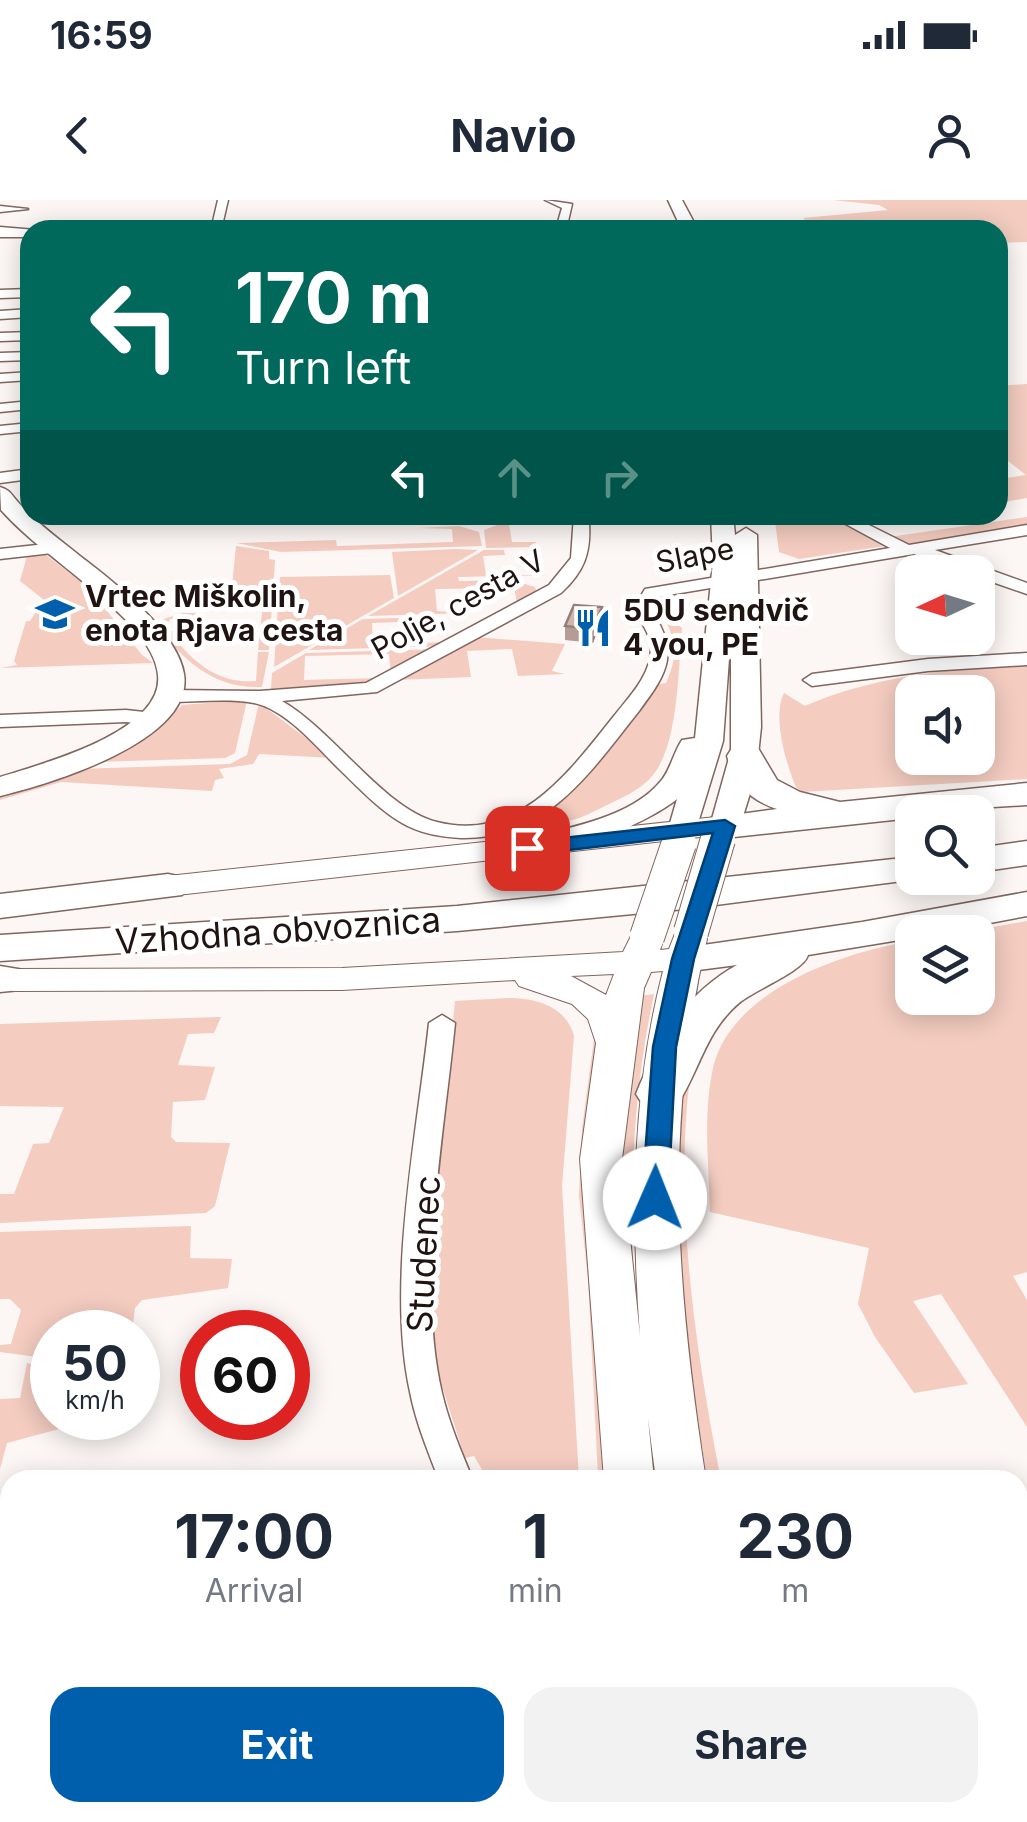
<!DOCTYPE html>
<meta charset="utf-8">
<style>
:root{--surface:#fff;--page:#f2f2f3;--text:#1f2937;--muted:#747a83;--accent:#005fac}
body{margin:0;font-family:Inter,sans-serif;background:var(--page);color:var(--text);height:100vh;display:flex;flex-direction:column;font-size:38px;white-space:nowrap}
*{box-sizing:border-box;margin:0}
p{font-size:32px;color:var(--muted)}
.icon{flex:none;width:55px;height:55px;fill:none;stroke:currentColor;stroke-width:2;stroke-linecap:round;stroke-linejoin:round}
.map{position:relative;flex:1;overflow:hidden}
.panel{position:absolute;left:0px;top:1270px;width:1028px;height:352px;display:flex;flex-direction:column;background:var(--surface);border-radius:30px 30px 0 0;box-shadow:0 5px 25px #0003}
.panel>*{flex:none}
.hud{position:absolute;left:20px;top:20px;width:988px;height:305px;border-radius:30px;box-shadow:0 5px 25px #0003;background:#00695c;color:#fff;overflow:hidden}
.needle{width:65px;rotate:266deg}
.fabs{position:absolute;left:895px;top:355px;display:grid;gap:20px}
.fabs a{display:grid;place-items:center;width:100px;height:100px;border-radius:20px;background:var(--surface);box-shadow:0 5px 25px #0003;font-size:50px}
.speed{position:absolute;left:30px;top:1110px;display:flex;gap:20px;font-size:50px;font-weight:700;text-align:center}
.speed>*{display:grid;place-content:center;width:130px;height:130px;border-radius:50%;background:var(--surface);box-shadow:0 5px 25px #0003;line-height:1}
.speed small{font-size:25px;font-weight:400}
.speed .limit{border:15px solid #d22;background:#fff;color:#111}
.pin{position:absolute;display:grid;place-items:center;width:85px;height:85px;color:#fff;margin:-42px;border-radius:20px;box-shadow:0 5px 15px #0006}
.me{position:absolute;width:110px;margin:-55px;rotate:1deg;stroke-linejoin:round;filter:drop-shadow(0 0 8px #0008)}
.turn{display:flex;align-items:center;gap:35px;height:210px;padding:0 50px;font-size:45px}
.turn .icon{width:130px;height:130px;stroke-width:2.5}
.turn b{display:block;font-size:70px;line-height:85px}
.lanes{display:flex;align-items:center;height:95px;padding:0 50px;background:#0003;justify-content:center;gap:50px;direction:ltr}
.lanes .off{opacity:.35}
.eta{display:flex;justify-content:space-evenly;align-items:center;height:170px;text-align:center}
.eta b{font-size:60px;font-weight:700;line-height:70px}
.primary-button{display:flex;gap:20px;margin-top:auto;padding:20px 50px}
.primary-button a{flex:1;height:115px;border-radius:30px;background:var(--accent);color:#fff;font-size:40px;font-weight:700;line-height:115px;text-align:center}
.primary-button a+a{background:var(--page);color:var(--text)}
.status{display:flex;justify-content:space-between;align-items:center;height:70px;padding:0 50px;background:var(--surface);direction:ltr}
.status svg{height:28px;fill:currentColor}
header{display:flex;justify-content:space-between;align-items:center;height:130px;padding:0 50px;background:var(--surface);font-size:45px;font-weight:700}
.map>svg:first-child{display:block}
</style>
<div class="status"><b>16:59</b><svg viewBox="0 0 49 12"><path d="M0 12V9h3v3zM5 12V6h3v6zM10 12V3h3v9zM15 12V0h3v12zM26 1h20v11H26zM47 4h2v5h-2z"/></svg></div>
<header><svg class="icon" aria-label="back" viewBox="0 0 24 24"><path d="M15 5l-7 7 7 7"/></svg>Navio<svg class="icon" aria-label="person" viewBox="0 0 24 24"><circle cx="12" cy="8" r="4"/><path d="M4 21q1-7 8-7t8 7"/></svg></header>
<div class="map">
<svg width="1027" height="1622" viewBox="0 0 1027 1622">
<rect width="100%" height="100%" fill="#fcf6f4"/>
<g fill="#f4ccc0" fill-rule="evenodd">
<path d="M833,0H1027V42L998,43V30H816L803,18L888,10L879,5Z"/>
<path d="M1027,184V298L998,303V279L1026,275L998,253V186Z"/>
<path d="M241,315H572V322L509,324L512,342H536L538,347L486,348L484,330L500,324L498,315L184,320L169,325L170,318Z"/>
<path d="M842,315H918L863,323L889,337L1027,317V327L909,345L901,344Z"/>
<path d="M835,317L885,346L799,359L779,352L775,321Z"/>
<path d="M459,326L479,332L482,346L281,352L237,343L336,340L337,346L453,342L452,329L419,328Z"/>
<path d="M236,346L269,351V359L275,360L269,450H258L264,395L231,396Z"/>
<path d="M456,349L478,350L398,396L392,352Z"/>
<path d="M484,350H504L505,355L483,356L486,375H548L458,377L459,381L511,380L535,387L537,394L518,407L514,388L435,389L437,411L465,413L368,416Z"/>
<path d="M46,355L88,387L142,455L153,463L0,468L17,465L14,461L26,421H30L44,400L20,381L27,356Z"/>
<path d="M390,375L394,398L274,467L280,377Z"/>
<path d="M654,408L682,428C678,468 679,543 653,575C640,591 619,599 601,608C583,617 561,628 542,619L612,547L656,485L666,483C678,456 677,441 663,416L655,414Z"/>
<path d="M183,413H199L202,418L170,419L164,431H174V436H194L177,441C198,467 223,484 256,481L258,452H269L262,487C214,489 184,461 156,425L157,421Z"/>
<path d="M399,418V422L372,423L373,445L445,442L444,446L309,450L363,419Z"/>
<path d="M475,437L565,444L552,471L565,474L518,476L512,449L467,451L471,477L396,480Z"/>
<path d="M440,449L391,475L389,454L305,456L304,480L378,478L359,487L271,490L272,473L306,453Z"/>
<path d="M1027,465V579L802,592L796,587C786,564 772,516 784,493L805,506C871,477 955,467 1027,465ZM912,492H978V558H912Z"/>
<path d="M247,500L235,553L225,558L95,562L153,533L182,505Z"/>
<path d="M259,503L333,558L259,554L253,564L219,569L224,578L215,580L212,591L61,582L0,600V596L78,569L230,564L247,555Z"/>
<path d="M1027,721V1072L1013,1076L1027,1100V1227L941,1094L913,1101L968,1184L914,1193L875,1137L858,1104L869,1048L710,1012C709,966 703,918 712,873C726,792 842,752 912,741V798H978V732H966Z"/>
<path d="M742,790L744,795C725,812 706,829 697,854C687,880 687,909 685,937C681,1048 698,1161 719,1270L715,1277L707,1279C689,1166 671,1051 677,937C678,912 677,885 685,861C696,831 717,810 742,790Z"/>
<path d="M654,794C620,951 629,1123 657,1280H646L616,979L638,796Z"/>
<path d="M508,798C536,798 566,806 574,836L562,986L579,1280H488L474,1256L465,1258L433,1158L432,1042L455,801Z"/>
<path d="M221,817L214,833L188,834L178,865L215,867L205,900L173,902L171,937L176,942L230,943L215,1006L206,1013L0,1023V994H14L33,944L49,943L64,907L0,906V824Z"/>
<path d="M597,822L611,1280H599L598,1276L588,1079L579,996L582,929L594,839L590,823Z"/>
<path d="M191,1026L190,1058L232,1059L228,1088L142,1100L135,1108L132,1132H52V1159L0,1152V1145L11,1144L21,1110L10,1099H0V1032Z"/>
<path d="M27,1163L52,1169V1218H100L7,1243L0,1269V1199L20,1198Z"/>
</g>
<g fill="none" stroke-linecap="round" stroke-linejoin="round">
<g stroke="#80665f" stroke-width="3">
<g id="street">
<path d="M218,0H228L221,30H211Z"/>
<path d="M545,0L572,4L566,30L556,29L562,8Z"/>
<path d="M0,6L28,9L0,12Z"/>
<path d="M30,89V97L0,98V90Z"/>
<path d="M30,109V117L0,119V111Z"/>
<path d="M30,132V140L0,141V133Z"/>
<path d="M30,152V160L0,161V153Z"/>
<path d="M30,172V180L0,182V174Z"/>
<path d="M30,201V209L0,212V204Z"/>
<path d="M30,223V231L0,234V226Z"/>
<path d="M30,269V279L0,283V273Z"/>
<path d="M574,315L731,318L723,323H589C591,353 584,372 561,393L377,492L282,501C333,530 384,609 437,622C519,643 570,571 614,516C629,497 650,476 651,450C651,434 641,422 633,409L645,389L890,348L829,315H849L909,345L1027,325V335L935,350L1027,383V394L978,377V372H965L914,354L657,397L651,409C679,453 669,471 639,511C591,571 547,640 461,638C441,637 419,633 402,623C378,609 358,587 338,568C317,547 285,509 254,503C228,498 197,502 170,502L160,496L170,490L260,491L366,483L549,385L571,358Z"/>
<path d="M55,343L61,344V352L0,359V349Z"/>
<path d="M1027,453V465L928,471L812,486L803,480L812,474L928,459Z"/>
<path d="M126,510L153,513L163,519L153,525L126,522L0,527V515Z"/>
<path d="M442,815L455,823C444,935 416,1083 442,1193C449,1223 461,1251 473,1280H439C428,1251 416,1223 410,1192C386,1082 417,935 429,823Z"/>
<path d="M1018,1398L1027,1401V1433L1018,1430Z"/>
<path d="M583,1612H623L626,1622H586Z"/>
</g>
</g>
<g stroke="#80665f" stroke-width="3">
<g id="secondary">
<path d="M668,0H682L698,30H682Z"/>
<path d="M443,22L599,25L607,30H259L267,25Z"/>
<path d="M0,27L36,30H30V37H0Z"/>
<path d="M0,287C10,290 11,294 17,301C35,322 58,338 80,356C113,381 178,432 184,474C195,541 49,584 0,596V577C42,564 164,532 158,475C155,441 113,407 88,386C59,361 27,339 1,310Z"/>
<path d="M711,315H733L735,335L746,328L757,335L761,527L756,574L740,626L736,632H714L710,626L731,551V431L723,541L694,636H672L668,630L677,599C650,621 567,659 532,651L528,644L532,637C573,627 632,616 660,582C671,570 673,553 682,540L695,538L713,362Z"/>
</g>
</g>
<g stroke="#80665f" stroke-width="2">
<g id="primary">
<path d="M725,616L736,619L741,626L736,633L168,696L156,693L151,686L156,679L168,676Z"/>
<path d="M689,728L702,731L707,739C663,928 677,1091 706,1280H656L648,1218L654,1280H604L580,959L596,843L588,819L572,804L519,786L515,780L342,790L14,791L0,786L1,772L14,769L342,768L623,752L631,736L644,733L657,736L662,744L660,750L669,749L676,731ZM663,771C632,891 631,1013 640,1136L622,959L644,788L651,772ZM614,774L606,795L571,776Z"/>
<path d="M651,1612H711L713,1622H653Z"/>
<path d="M715,1612H775L777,1622H717Z"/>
</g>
</g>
<g stroke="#80665f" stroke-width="3">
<g id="highway">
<path d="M745,545L758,548L777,580L800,592L840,602L1027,583V605L912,612V618L725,638L711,634L706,626L711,618L777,609C750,600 734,584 727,556L732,548Z"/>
<path d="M1027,641V665L978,672V648Z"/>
<path d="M912,657V678H926L685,709L457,731L0,761V735L457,706Z"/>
<path d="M168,674L182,677L188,686L182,695L0,718V694Z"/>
<path d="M1027,692V716L942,732H912V738L808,755C804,771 756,789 739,803C705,832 700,870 677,905L660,909L643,905L636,894C657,841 686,793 737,765L683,772L668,768L661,759L668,750L862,722Z"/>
<path d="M0,766L30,771L36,780L30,789L0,792Z"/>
</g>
</g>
<use href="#street" fill="#fff" fill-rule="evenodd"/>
<use href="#secondary" fill="#fff" fill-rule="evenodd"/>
<use href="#primary" fill="#fff" fill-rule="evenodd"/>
<use href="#highway" fill="#fff" fill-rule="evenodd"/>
<g stroke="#80665f" stroke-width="36" stroke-linecap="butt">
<g id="primary-bridge">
<path d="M691,732L718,639"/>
<path d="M647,737L679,643"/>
</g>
</g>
<use href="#primary-bridge" stroke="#fff" stroke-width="34"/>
</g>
<path fill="#b59d96" d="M602,407L601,421L593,443L565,440V426Z"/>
<path fill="#937f7a" d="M602,407L601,421L593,443V429Z"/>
<g fill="#d2b6ae" stroke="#937f7a" stroke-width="2.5">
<path d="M574,405L602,407L593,429L565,426Z"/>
<path d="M297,1612H532L535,1622H262Z"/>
</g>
<path fill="#005fac" stroke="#003e70" stroke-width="2.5" d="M725,620L735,626L694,759L676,847L668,998L655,1007L642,998L653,847L672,759L713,633L527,655L517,648L527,642Z"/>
<defs>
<g id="school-bare" transform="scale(3)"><path d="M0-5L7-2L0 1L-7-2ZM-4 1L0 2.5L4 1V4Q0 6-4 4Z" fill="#005fac" stroke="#fff" stroke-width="2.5" paint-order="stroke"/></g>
<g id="restaurant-bare" transform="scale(3)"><path d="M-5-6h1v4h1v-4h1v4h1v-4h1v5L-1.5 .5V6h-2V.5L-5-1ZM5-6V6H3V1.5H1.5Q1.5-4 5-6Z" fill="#005fac" stroke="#fff" stroke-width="2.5" paint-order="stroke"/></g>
</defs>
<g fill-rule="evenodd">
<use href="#school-bare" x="55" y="414"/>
<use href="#restaurant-bare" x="593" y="428"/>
</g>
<g text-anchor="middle" stroke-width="10" stroke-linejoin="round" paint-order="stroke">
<g font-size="30" fill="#1f1412" stroke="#fff">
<text transform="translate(695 356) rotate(-11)" y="10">Slape</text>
<text transform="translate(458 405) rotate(-29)" y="10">Polje, cesta V</text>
</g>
<g font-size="30" font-weight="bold" fill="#1f1412" stroke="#fff" text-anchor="start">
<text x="85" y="407">Vrtec Miškolin,<tspan x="85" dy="34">enota Rjava cesta</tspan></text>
<text x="623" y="421">5DU sendvič<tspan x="623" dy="34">4 you, PE</tspan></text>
</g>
<g font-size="35" fill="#1f1412" stroke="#fff">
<text transform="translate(278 731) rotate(-4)" y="12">Vzhodna obvoznica</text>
<text transform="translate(424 1054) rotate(-87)" y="12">Studenec</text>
</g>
</g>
</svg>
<div class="fabs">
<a><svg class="needle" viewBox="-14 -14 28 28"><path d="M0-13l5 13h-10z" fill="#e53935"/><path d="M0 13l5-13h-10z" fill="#747a83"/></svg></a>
<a><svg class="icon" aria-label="sound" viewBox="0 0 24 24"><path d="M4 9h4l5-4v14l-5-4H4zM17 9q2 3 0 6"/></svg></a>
<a><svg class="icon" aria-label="search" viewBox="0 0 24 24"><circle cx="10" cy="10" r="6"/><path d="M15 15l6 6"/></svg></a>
<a><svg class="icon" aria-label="layers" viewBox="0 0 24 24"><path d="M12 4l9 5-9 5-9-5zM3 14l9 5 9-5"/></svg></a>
</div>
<div class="speed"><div>50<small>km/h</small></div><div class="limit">60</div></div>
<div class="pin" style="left:527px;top:648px;background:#d93025"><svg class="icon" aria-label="arrive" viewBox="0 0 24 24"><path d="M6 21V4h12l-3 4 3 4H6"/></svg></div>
<svg class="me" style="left:655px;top:998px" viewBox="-20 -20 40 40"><circle r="19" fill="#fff"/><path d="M0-13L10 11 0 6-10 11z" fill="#005fac"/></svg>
<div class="hud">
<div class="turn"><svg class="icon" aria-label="left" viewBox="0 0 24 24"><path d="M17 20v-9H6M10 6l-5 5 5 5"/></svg><div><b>170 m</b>Turn left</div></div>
<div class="lanes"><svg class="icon" aria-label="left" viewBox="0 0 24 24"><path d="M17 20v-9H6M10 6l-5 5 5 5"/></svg><svg class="icon off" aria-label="ahead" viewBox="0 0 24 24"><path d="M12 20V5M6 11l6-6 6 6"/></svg><svg class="icon off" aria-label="right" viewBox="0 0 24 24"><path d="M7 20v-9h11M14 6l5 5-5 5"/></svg></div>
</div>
<section class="panel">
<div class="eta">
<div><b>17:00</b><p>Arrival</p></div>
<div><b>1</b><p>min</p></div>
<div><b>230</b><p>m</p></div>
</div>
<div class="primary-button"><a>Exit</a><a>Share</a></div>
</section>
</div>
